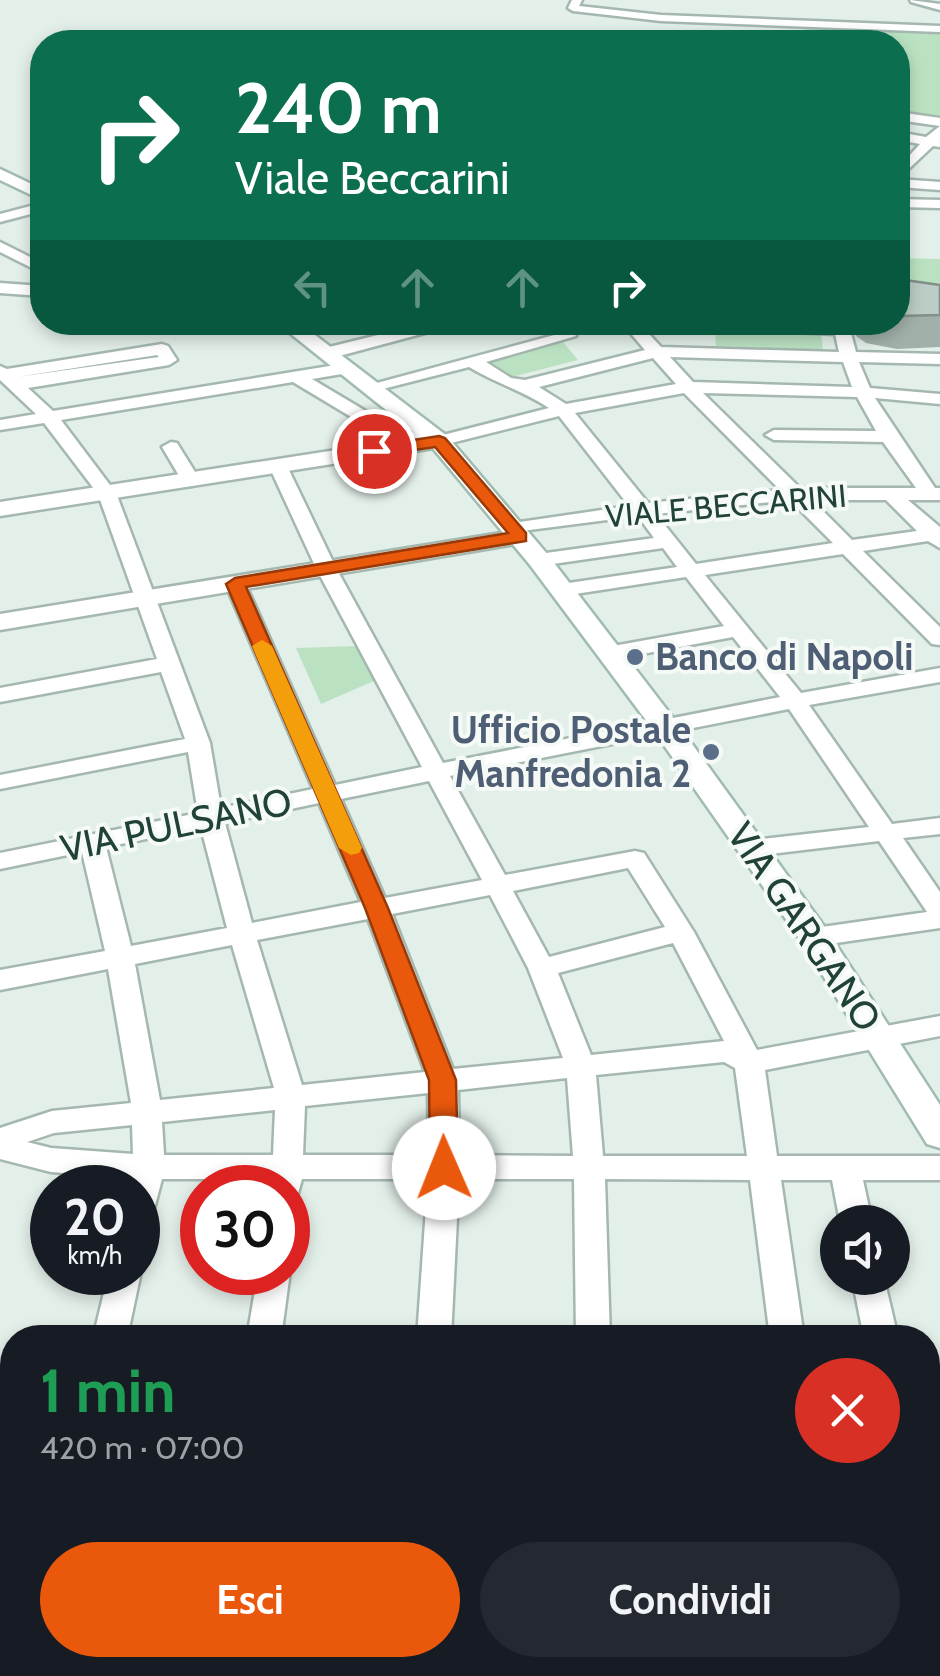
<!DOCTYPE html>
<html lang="it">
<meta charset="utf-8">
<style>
:root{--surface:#171b24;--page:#242831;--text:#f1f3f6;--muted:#9ea1a6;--accent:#ea580c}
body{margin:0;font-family:Cabin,sans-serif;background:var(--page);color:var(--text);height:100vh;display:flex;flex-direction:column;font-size:38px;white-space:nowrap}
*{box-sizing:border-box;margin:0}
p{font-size:32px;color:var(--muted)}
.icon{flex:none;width:55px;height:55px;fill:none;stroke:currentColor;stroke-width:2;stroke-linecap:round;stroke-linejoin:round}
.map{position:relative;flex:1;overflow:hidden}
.side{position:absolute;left:0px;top:1325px;width:940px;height:352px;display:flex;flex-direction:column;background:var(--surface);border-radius:40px 40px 0 0;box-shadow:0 5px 15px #0003}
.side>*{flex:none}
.guide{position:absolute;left:30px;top:30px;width:880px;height:305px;border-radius:40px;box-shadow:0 5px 15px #0003;background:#0b6e4f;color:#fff;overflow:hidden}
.buttons{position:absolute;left:820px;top:1205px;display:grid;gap:20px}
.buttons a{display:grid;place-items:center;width:90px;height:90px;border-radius:50%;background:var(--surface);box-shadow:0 5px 15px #0003;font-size:50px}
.speed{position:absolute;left:30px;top:1165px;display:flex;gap:20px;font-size:50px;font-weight:700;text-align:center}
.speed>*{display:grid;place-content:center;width:130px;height:130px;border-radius:50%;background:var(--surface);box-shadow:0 5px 15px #0003;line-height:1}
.speed small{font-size:25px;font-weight:400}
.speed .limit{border:15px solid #d22;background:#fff;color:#111}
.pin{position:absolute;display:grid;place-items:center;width:85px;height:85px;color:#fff;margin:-42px;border:5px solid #fff;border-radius:50%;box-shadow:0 2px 10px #0007}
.me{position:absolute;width:110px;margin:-55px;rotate:359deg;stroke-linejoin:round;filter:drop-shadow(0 0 8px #0008)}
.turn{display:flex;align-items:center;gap:35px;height:210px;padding:0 40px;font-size:45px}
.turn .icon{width:130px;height:130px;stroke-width:2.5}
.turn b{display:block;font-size:70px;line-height:85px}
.lanes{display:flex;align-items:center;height:95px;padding:0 40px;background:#0003;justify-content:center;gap:50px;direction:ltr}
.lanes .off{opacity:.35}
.round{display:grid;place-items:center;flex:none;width:105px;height:105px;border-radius:52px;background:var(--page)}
.summary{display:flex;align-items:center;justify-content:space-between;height:170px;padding:0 40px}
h1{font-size:60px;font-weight:700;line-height:75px;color:#1e9e55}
.button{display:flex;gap:20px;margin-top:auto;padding:20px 40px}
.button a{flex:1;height:115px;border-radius:60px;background:var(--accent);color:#fff;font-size:40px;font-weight:700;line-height:115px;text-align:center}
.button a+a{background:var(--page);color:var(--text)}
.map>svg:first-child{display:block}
</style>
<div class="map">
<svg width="940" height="1676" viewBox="0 0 940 1676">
<rect width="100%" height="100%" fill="#e3efe9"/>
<g fill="#bae2c2">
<path d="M806,28L940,33V117L898,111V42H799Z"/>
<path d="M898,258L940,259V291L898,289Z"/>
<path d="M715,329L821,333L823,350L716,346Z"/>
<path d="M563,342L578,360L508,378L484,362Z"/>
<path d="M358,646L376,680L321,704L296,648Z"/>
</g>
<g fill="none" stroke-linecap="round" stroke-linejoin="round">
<g stroke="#a5b8b0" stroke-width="5">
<g id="minor">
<path d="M572,0H582L579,6L661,15L940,26V32L661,21L573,11L568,8Z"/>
<path d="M910,0L940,4V10L911,2Z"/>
<path d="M898,112L940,118V126L898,120Z"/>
<path d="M940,126V147L933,146L898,179L940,182V190L898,187V168L920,144L898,140V132L926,137Z"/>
<path d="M898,199L940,200V208L898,207Z"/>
<path d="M42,203V211L0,222V214Z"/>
<path d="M0,242L42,263V273L0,252Z"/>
<path d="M0,283L42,286V296L0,293Z"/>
<path d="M549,322H566L576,336L486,362L511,378L525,380L645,350L621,322H638L661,347L839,352L835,334L681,327L673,322H848L856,352L940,354V364L859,362L870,388L940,394V404L875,398L935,488H940V500H908L940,527V548L928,541L863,551L940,627V645L932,644L843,554L705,575L801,693L940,668V682L809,705L892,824L940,818V834L903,838L940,892V928L815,946L806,943L802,937L806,931L815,928L927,912L879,841L753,856L744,854L740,848L753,840L869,827L789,709L450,776L505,875L635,851L644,853L694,932L757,1050L940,1016V1036L765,1070L777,1156H940V1180H863L872,1222H840L832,1180H781L804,1338H770L750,1180L605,1179L610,1338H576L574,1179H459L451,1338H417L428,1179H302L297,1197L288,1200V1188H270L271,1179H162L149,1228L138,1232V1188H129L131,1178L51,1172L0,1159V1128L52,1111L131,1103L108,969L0,990V970L105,951L82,852L0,869V853L198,813L188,752L0,789V775L185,739L161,672L0,702V688L157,659L98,494L44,423L0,430V420L36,414L0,380V366L7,369L162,344L168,346L177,360L169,365L28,388L53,411L348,363L356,368L354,372L312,379L394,428L439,436L549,408C523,391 496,383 469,367L371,392L362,387L558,334ZM157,355L159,357L17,377ZM670,357L843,362L852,387L693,382ZM653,358L676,384L566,404L539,387ZM293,382L383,436L439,446L559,416L629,506L513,523L503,529L506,533L638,516L654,538L539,554L529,560L539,566L663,548L677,567L562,584L552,590L562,596L686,577L724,626L602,648L599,653L602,658L610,660L733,637L780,697L443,763L336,568L287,466L278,460L269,466L316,568L422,767L335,785L245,583L235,577L225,583L313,789L221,808L210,743L116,493L61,420ZM684,393L780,490L648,503L575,413ZM703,393L857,397L876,431L774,430L765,435L774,440L883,442L916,488H800ZM790,500L833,543L696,564L656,514ZM812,500H886L917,531L852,540ZM429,781L482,880L385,898L341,799ZM319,803L361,902L252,923L225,823ZM201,828L227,928L131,946L106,847ZM628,868L665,927L549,957L513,891ZM490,895L528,968L563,1058L453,1069L392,914ZM368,919L425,1072L302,1085L257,940ZM673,943L724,1041L591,1055L558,973ZM232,945L274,1088L160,1100L135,964ZM724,1062L735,1068L747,1156H603L596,1075ZM567,1078L573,1156L459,1155L458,1090ZM428,1093L429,1155H303L305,1106ZM275,1110L273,1155H164L162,1122ZM132,1125L133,1154L51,1148L27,1142L54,1133Z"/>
<path d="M171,442L177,443L200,480L198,484L191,486L184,484L162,447Z"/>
<path d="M138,1264L141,1272L127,1338H93L109,1272H138Z"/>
<path d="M288,1266L290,1272L281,1338H247L258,1272H288Z"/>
<path d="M852,1278H884L898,1338H864Z"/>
<rect x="0" y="1415" width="12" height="32"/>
<path d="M928,1428L940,1429V1461L928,1460Z"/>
<path d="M928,1532L940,1537V1626L928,1621Z"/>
<path d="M928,1652H940V1676H385L390,1665H928Z"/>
<path d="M14,1665H54L52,1676H12Z"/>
<path d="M194,1665H234L233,1676H193Z"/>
</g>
</g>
<g stroke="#a5b8b0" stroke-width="5">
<g id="tertiary">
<path d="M431,322H466L328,359L318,353L321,349Z"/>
<path d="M439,434L450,441L447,446L0,516V502Z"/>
<path d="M520,530L528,532L532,537L528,542L0,630V614Z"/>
</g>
</g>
<g stroke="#a0bcb0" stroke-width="5">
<g id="secondary">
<path d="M0,169L42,189V200L0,180Z"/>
<path d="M276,322H298L447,436L548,555L674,719L826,929L940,1105V1148L927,1144L804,945L654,731L530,565L431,446Z"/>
</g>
</g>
<use href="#minor" fill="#fff" fill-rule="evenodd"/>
<use href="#tertiary" fill="#fff" fill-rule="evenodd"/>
<use href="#secondary" fill="#fff" fill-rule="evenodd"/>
</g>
<path fill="#a1b0a9" d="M898,281L940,285V347L897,349L866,343L856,336L852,322H898Z"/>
<path fill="#bbcdc4" stroke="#839089" stroke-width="2.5" d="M905,280L940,285V315L898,316V281Z"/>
<path fill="#ea580c" stroke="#983908" stroke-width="2.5" d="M439,436L445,438L526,533V541L246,587L388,908L456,1080L458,1168L454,1175L444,1178L434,1175L430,1168L429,1080L365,908L226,584L235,578L508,533L435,447L374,456L366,451L374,446Z"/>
<path fill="#f59e0b" d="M262,640L272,646L362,848L359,853L351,855L339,848L252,646Z"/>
<g fill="#5c6f8a" stroke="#f5faf7" stroke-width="4">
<circle cx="635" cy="657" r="10"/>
<circle cx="711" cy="752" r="10"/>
</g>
<g text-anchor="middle" stroke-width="8" stroke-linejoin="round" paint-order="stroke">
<g font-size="32" fill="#214337" stroke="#f5faf7">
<text transform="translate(726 506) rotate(-5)" y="11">VIALE BECCARINI</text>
</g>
<g font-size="38" font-weight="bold" fill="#4e5e75" stroke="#f5faf7" text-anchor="start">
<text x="655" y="670">Banco di Napoli</text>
<text x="691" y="743" text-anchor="end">Ufficio Postale<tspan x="691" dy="44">Manfredonia 2</tspan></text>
</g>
<g font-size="38" fill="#214337" stroke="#f5faf7">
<text transform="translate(176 825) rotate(-12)" y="13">VIA PULSANO</text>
<text transform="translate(804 927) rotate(56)" y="13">VIA GARGANO</text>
</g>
</g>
</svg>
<div class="buttons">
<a><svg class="icon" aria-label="sound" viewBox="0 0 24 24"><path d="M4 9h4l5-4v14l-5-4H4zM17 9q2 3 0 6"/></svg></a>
</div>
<div class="speed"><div>20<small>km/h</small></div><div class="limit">30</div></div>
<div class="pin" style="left:374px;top:451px;background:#d93025"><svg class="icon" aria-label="arrive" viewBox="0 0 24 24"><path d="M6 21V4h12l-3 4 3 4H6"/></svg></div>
<svg class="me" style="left:444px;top:1168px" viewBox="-20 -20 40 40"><circle r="19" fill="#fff"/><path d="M0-13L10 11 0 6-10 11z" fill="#ea580c"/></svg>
<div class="guide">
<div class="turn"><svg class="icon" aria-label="right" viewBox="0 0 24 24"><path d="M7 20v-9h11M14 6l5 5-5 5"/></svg><div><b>240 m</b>Viale Beccarini</div></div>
<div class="lanes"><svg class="icon off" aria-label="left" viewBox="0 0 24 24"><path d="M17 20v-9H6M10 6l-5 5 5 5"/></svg><svg class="icon off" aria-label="ahead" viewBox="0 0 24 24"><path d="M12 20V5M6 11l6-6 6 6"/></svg><svg class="icon off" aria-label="ahead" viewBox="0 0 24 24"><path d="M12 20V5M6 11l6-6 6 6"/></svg><svg class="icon" aria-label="right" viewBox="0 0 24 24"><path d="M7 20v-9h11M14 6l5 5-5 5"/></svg></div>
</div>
<section class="side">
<div class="summary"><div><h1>1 min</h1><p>420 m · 07:00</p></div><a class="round" style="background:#d93025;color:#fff"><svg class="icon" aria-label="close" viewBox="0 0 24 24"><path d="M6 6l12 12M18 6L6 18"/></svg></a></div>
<div class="button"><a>Esci</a><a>Condividi</a></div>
</section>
</div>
